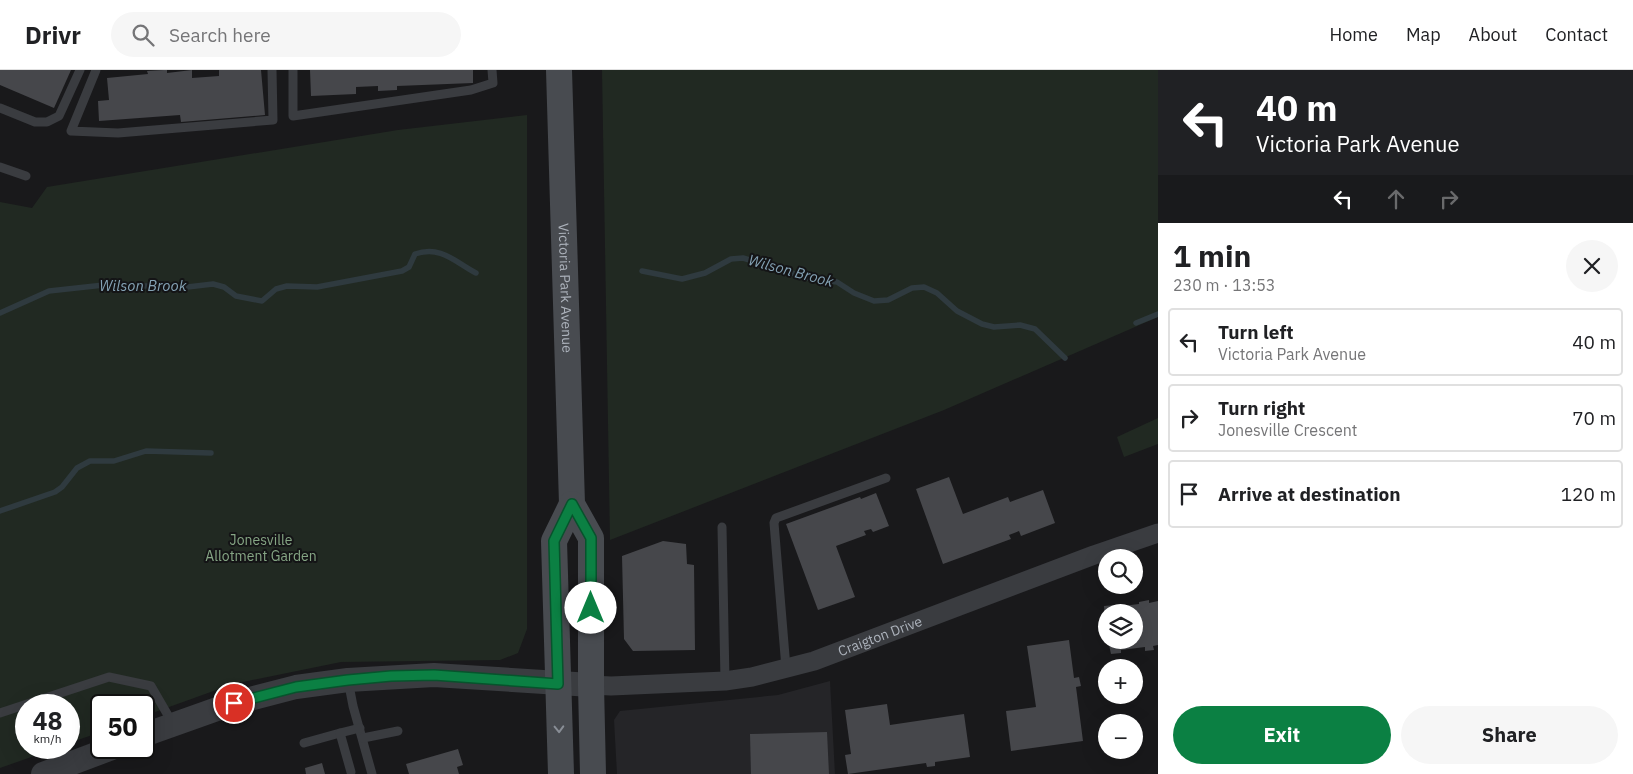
<!DOCTYPE html>
<meta charset="utf-8">
<style>
:root{--surface:#fff;--page:#f6f6f6;--text:#202124;--muted:#757577;--line:#e0e0e0;--accent:#0b8043}
body{margin:0;font-family:"IBM Plex Sans",sans-serif;background:var(--page);color:var(--text);height:100vh;display:flex;flex-direction:column;font-size:19px;white-space:nowrap}
*{box-sizing:border-box;margin:0}
p{font-size:16px;color:var(--muted)}
.icon{flex:none;width:28px;height:28px;fill:none;stroke:currentColor;stroke-width:2;stroke-linecap:round;stroke-linejoin:round}
.map{position:relative;flex:1;overflow:hidden}
.details{display:flex;flex-direction:column;background:var(--surface);width:475px}
.details>*{flex:none}
.guide{background:#202124;color:#fff;overflow:hidden}
.controls{position:absolute;left:1098px;top:479px;display:grid;gap:10px}
.controls a{display:grid;place-items:center;width:45px;height:45px;border-radius:50%;background:var(--surface);box-shadow:0 5px 20px #0002;font-size:25px}
.speed{position:absolute;left:15px;top:624px;display:flex;gap:10px;font-size:25px;font-weight:700;text-align:center}
.speed>*{display:grid;place-content:center;width:65px;height:65px;border-radius:50%;background:var(--surface);box-shadow:0 5px 20px #0002;line-height:1}
.speed small{font-size:12px;font-weight:400}
.speed .limit{border:2px solid #111;border-radius:8px;background:#fff;color:#111}
.pin{position:absolute;display:grid;place-items:center;width:42px;height:42px;color:#fff;margin:-21px;border:2px solid #fff;border-radius:50%;box-shadow:0 1px 5px #0007}
.me{position:absolute;width:55px;margin:-28px;rotate:0deg;stroke-linejoin:round;filter:drop-shadow(0 0 4px #0008)}
.turn{display:flex;align-items:center;gap:18px;height:105px;padding:0 15px;font-size:22px}
.turn .icon{width:65px;height:65px;stroke-width:2.5}
.turn b{display:block;font-size:35px;line-height:42px}
.lanes{display:flex;align-items:center;height:48px;padding:0 15px;background:#0003;justify-content:center;gap:25px;direction:ltr}
.lanes .off{opacity:.35}
.round{display:grid;place-items:center;flex:none;width:52px;height:52px;border-radius:26px;background:var(--page)}
.overview{display:flex;align-items:center;justify-content:space-between;height:85px;padding:0 15px}
h1{font-size:30px;font-weight:700;line-height:38px}
.primary-button{display:flex;gap:10px;margin-top:auto;padding:10px 15px}
.primary-button a{flex:1;height:58px;border-radius:30px;background:var(--accent);color:#fff;font-size:20px;font-weight:700;line-height:58px;text-align:center}
.primary-button a+a{background:var(--page);color:var(--text)}
ul{padding:0;list-style:none}
li{display:flex;align-items:center;gap:15px;height:68px;margin:0 10px 8px;padding:0 5px;border:2px solid var(--line);border-radius:5px}
li div{flex:1}
li b{display:block;font-size:19px}
li em{font-style:normal}
header{display:flex;align-items:center;gap:30px;box-sizing:border-box;height:70px;padding:0 25px;background:var(--surface);border-bottom:1px solid var(--line)}
header strong{font-size:24px}
nav{display:flex;gap:28px;margin-inline-start:auto;font-size:18px}
.search{width:350px;height:45px;background:var(--page);display:flex;align-items:center;gap:12px;box-sizing:border-box;padding:0 18px;border-radius:28px;color:var(--muted);font-size:19px}
main{display:flex;flex:1;min-height:0}
.map>svg:first-child{display:block}
</style>
<header>
<strong>Drivr</strong>
<div class="search"><svg class="icon" aria-label="search" viewBox="0 0 24 24"><circle cx="10" cy="10" r="6"/><path d="M15 15l6 6"/></svg>Search here</div>
<nav><a>Home</a><a>Map</a><a>About</a><a>Contact</a></nav>
</header>
<main>
<div class="map">
<svg width="1158" height="704" viewBox="0 0 1158 704">
<rect width="100%" height="100%" fill="#19191b"/>
<path fill="#252528" d="M830,611L835,704H617L614,650L620,641L778,625Z"/>
<g fill="#212922">
<path d="M602,0H1158V247L944,340L610,470Z"/>
<path d="M527,45V559L518,583L500,590L341,592L233,614L144,646V635H101V662L69,673V635H26V678H57L0,698V132L32,138L47,117L398,60Z"/>
<path d="M1158,348V374L1124,387L1117,367Z"/>
</g>
<g fill="none" stroke-linecap="round" stroke-linejoin="round">
<g stroke="#2f3a3f" stroke-width="5.5">
<path d="M642,201L682,209L705,203L731,189L743,188L808,208L837,212L854,223L874,231L888,230L912,218L924,217L937,223L957,241L982,254L994,257L1020,255L1035,259L1065,288"/>
<path d="M0,243L49,221L113,214L179,218L213,214L224,217L236,226L262,231L276,219L287,216L317,217L402,201L409,197L415,184C441,175 455,192 476,203"/>
<path d="M1136,253L1158,244"/>
<path d="M0,441L55,422L62,417L77,398L90,391H114L146,381L211,383"/>
</g>
</g>
<g fill="#46474b">
<path d="M0,0H71L54,38L0,15Z"/>
<path d="M164,0H167V3L192,0V8L219,6V0H261L265,45L181,52L180,45L99,51L98,31L109,30L107,8L148,4L147,1Z"/>
<path d="M310,0H473V13L397,16V20L378,21V16L356,17V24L311,26Z"/>
<path d="M949,407L963,444L1008,427L1010,432L1043,420L1055,453L1021,466L1019,461L1009,465L1011,469L943,494L916,419Z"/>
<path d="M876,423L889,456L873,462L871,459L864,461L866,465L836,476L855,527L818,540L786,454L860,427L861,429Z"/>
<path d="M663,471L686,474L687,494L694,495L695,580L633,581L624,569L622,486Z"/>
<path d="M1149,530V533L1158,531V575L1153,576L1154,580L1145,581V577L1121,580V583L1111,584L1108,570H1134V542H1106L1105,549L1104,536L1115,535V537L1139,534V532Z"/>
<path d="M1069,570L1074,608L1079,607L1081,616L1076,617L1083,671L1011,681L1006,641L1036,637L1027,576Z"/>
<path d="M887,634L890,655L964,644L970,687L935,692V696L927,697L926,693L848,704L845,685L851,684L845,640Z"/>
<path d="M827,662L829,704H751L750,664Z"/>
<path d="M458,679L463,695L457,697L459,704H409L406,694Z"/>
<path d="M322,693L325,704H306L305,698Z"/>
</g>
<g fill="none" stroke-linecap="round" stroke-linejoin="round">
<g stroke="#3a3c40" stroke-width="9">
<path d="M96,0L71,61L118,63L273,50L272,0"/>
<path d="M293,0V46L471,20L493,13L492,0"/>
<path d="M0,38L35,52H47L59,46L80,0"/>
<path d="M0,97L26,106"/>
<path d="M722,457L725,611"/>
<path d="M786,598L774,453L776,448L886,408"/>
<path d="M348,610L353,636L372,704"/>
<path d="M0,643L109,607L151,616L173,654"/>
<path d="M363,668L398,661"/>
<path d="M304,673L340,663"/>
<path d="M351,702L340,663L360,658"/>
</g>
<path stroke="#3a3c40" stroke-width="19" id="s1" d="M591,615L611,616L725,611L752,607L814,591L1094,485L1158,463"/>
<g stroke="#3a3c40" stroke-width="24">
<path d="M144,665L234,633L296,617L348,610L434,605L591,615"/>
<path d="M43,704L112,678"/>
</g>
<g stroke="#484b50" stroke-width="26">
<path id="s2" d="M559,0L572,434L591,468V615L593,704"/>
<path d="M561,704L554,471L572,434"/>
</g>
</g>
<defs><path id="oneway-chevron" d="M-2-3.5L2.5 0L-2 3.5" fill="none" stroke-width="1.6" stroke-linecap="round" stroke-linejoin="round" transform="scale(1.25)"/></defs>
<use stroke="#898e96" href="#oneway-chevron" transform="translate(559 659) rotate(88)"/>
<g fill="none" stroke-linecap="round" stroke-linejoin="round">
<g stroke="#07532c" stroke-width="12">
<path id="route" d="M234,633L296,617L348,610L391,606L434,605L558,614L554,471L572,434L591,468V538"/>
</g>
<use href="#route" stroke="#0b8043" stroke-width="9"/>
</g>
<g text-anchor="middle" stroke-width="4" stroke-linejoin="round" paint-order="stroke">
<g font-size="14" fill="#acb2bb" stroke="#141416">
<text dy="5" stroke="none"><textPath href="#s2" startOffset="218">Victoria Park Avenue</textPath></text>
<text dy="5" stroke="none"><textPath href="#s1" startOffset="296">Craigton Drive</textPath></text>
</g>
<g font-size="14" fill="#85a584" stroke="#141416">
<text x="261" y="475">Jonesville<tspan x="261" dy="16">Allotment Garden</tspan></text>
</g>
<g font-size="15" font-style="italic" fill="#84a2b4" stroke="#141416">
<text transform="translate(791 201) rotate(15)" y="5">Wilson Brook</text>
<text x="143" y="221">Wilson Brook</text>
</g>
</g>
</svg>
<div class="controls">
<a><svg class="icon" aria-label="search" viewBox="0 0 24 24"><circle cx="10" cy="10" r="6"/><path d="M15 15l6 6"/></svg></a>
<a><svg class="icon" aria-label="layers" viewBox="0 0 24 24"><path d="M12 4l9 5-9 5-9-5zM3 14l9 5 9-5"/></svg></a>
<a>+</a>
<a>−</a>
</div>
<div class="speed"><div>48<small>km/h</small></div><div class="limit">50</div></div>
<div class="pin" style="left:234px;top:633px;background:#d93025"><svg class="icon" aria-label="arrive" viewBox="0 0 24 24"><path d="M6 21V4h12l-3 4 3 4H6"/></svg></div>
<svg class="me" style="left:591px;top:538px" viewBox="-20 -20 40 40"><circle r="19" fill="#fff"/><path d="M0-13L10 11 0 6-10 11z" fill="#0b8043"/></svg>
</div>
<section class="details">
<div class="guide">
<div class="turn"><svg class="icon" aria-label="left" viewBox="0 0 24 24"><path d="M17 20v-9H6M10 6l-5 5 5 5"/></svg><div><b>40 m</b>Victoria Park Avenue</div></div>
<div class="lanes"><svg class="icon" aria-label="left" viewBox="0 0 24 24"><path d="M17 20v-9H6M10 6l-5 5 5 5"/></svg><svg class="icon off" aria-label="ahead" viewBox="0 0 24 24"><path d="M12 20V5M6 11l6-6 6 6"/></svg><svg class="icon off" aria-label="right" viewBox="0 0 24 24"><path d="M7 20v-9h11M14 6l5 5-5 5"/></svg></div>
</div>
<div class="overview"><div><h1>1 min</h1><p>230 m · 13:53</p></div><a class="round"><svg class="icon" aria-label="close" viewBox="0 0 24 24"><path d="M6 6l12 12M18 6L6 18"/></svg></a></div>
<ul>
<li><svg class="icon" aria-label="left" viewBox="0 0 24 24"><path d="M17 20v-9H6M10 6l-5 5 5 5"/></svg><div><b>Turn left</b><p>Victoria Park Avenue</p></div><em>40 m</em></li>
<li><svg class="icon" aria-label="right" viewBox="0 0 24 24"><path d="M7 20v-9h11M14 6l5 5-5 5"/></svg><div><b>Turn right</b><p>Jonesville Crescent</p></div><em>70 m</em></li>
<li><svg class="icon" aria-label="arrive" viewBox="0 0 24 24"><path d="M6 21V4h12l-3 4 3 4H6"/></svg><div><b>Arrive at destination</b></div><em>120 m</em></li>
</ul>
<div class="primary-button"><a>Exit</a><a>Share</a></div>
</section>
</main>
